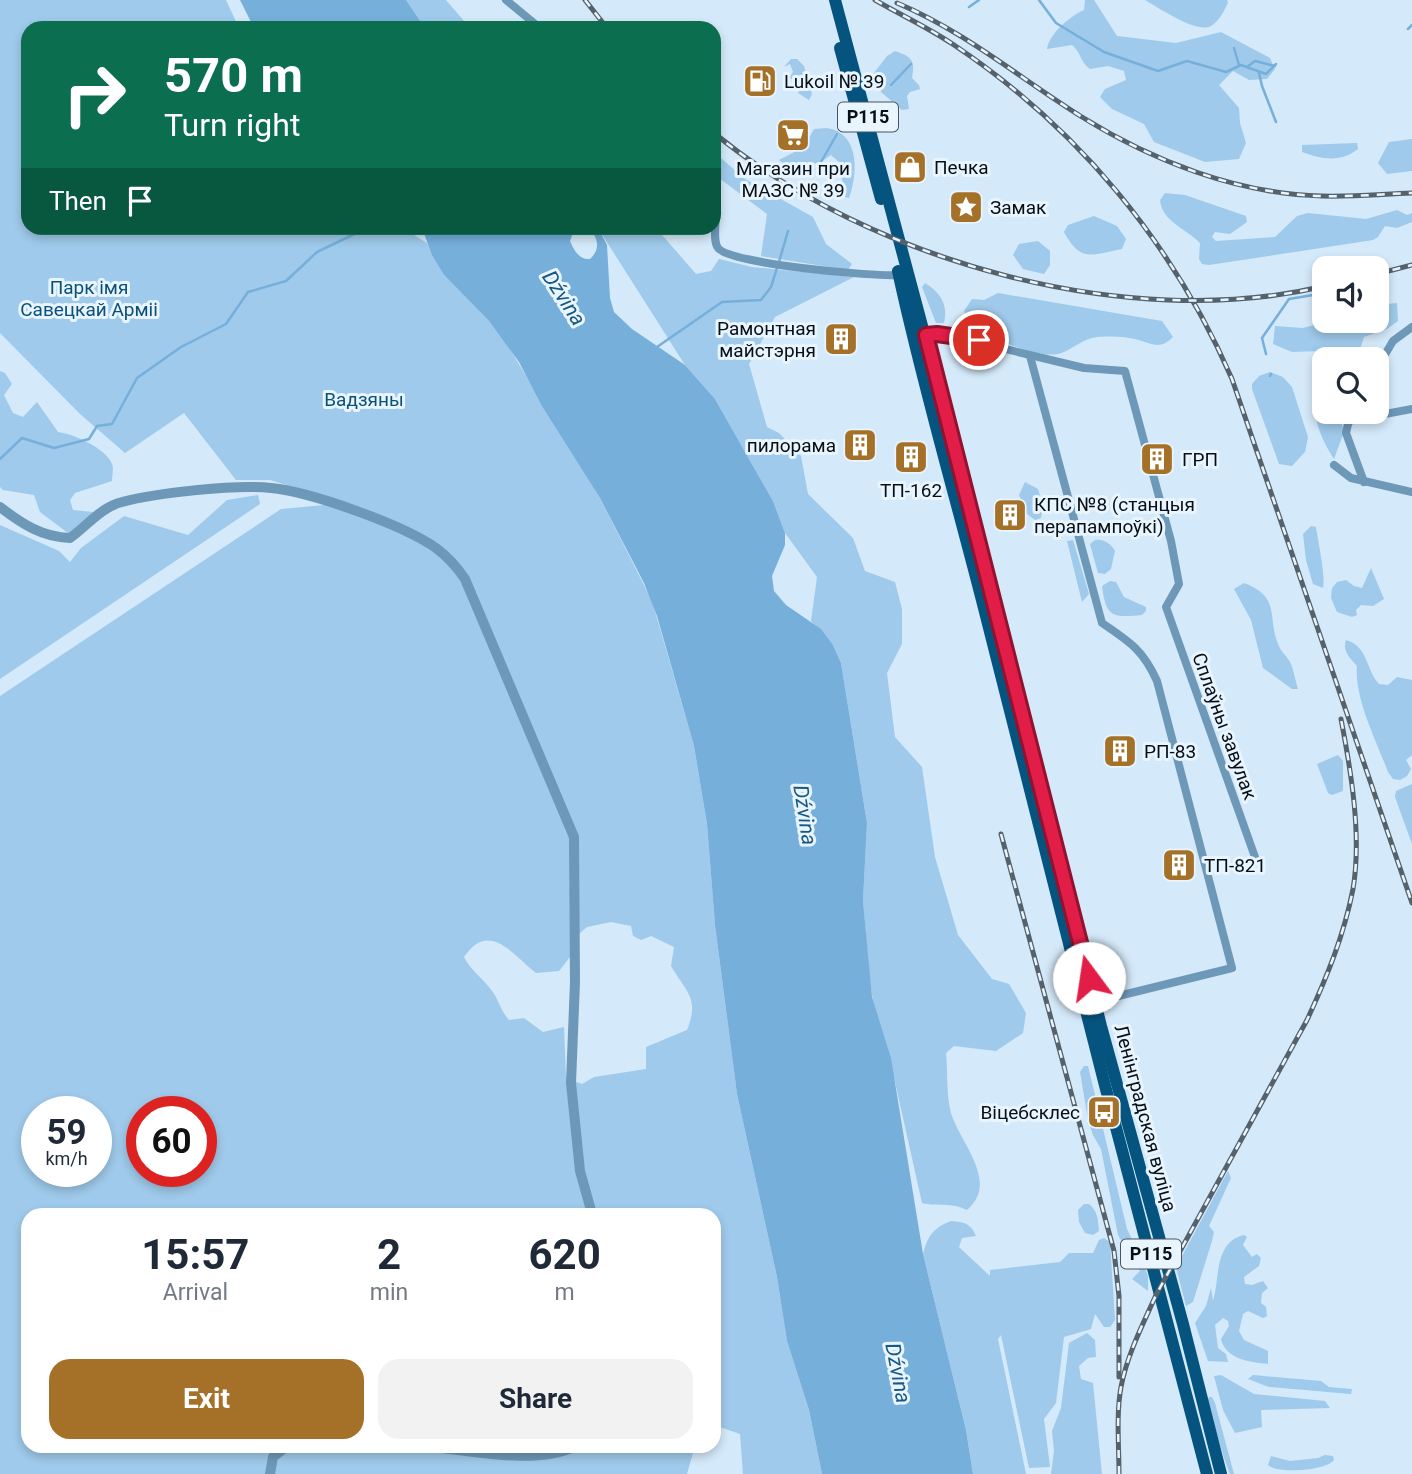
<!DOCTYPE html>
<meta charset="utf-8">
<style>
:root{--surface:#fff;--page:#f2f2f3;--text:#1f2937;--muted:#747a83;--accent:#a57129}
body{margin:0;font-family:Roboto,sans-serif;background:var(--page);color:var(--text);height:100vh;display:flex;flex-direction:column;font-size:26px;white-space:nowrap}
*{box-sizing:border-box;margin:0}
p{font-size:23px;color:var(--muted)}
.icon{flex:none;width:38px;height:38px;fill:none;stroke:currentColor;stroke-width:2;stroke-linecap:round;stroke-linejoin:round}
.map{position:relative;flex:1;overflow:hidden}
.panel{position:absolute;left:21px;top:1208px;width:700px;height:245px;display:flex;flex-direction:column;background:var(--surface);border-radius:21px;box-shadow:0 4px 10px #0003}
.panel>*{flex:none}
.top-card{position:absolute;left:21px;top:21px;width:700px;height:214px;border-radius:21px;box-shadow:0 4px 10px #0003;background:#0b6e4f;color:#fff;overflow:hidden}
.buttons{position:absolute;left:1312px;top:256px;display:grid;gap:14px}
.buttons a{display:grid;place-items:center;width:77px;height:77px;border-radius:14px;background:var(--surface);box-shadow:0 4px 10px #0003;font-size:35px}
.speed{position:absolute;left:21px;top:1096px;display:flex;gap:14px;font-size:35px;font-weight:700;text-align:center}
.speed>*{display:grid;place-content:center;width:91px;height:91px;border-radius:50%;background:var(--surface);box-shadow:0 4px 10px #0003;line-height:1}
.speed small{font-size:18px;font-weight:400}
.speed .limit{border:10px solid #d22;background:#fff;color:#111}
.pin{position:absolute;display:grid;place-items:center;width:60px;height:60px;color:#fff;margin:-30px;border:4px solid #fff;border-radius:50%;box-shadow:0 2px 7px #0007}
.me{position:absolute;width:77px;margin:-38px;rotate:346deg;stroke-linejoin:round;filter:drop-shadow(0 0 5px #0008)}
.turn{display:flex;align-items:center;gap:24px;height:147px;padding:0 28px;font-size:32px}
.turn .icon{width:91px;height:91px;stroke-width:2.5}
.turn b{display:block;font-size:49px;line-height:60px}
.then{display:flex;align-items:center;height:66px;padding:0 28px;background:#0003;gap:14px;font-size:26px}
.eta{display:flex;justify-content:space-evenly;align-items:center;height:119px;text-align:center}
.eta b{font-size:42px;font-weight:700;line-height:49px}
.button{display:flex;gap:14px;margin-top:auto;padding:14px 28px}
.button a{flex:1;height:80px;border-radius:21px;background:var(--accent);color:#fff;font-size:28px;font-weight:700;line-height:80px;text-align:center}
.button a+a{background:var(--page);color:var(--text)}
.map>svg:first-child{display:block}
</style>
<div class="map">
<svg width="1412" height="1474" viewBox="0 0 1412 1474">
<rect width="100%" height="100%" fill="#d4e9f9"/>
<g fill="#9fcaeb" fill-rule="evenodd">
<path d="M0,0H226L239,28H28V228H403L427,243L444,275L489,321L508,346L600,498L652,601L694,746L707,824L715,925L737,1094L777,1277L787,1341L809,1410L822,1474H743L740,1434L714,1425V1214H28V1446H695L687,1474H0V696L281,509L346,503L270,480H236L184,413L125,453L80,414L0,333ZM611,922L631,926L633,936L641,940L651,936L674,947L671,966C686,992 700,998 687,1030L646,1047V1069L594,1077L582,1084L566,1078L564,1027L543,1032L524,1018L509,1020C500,1010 499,1000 492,991C483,978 471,971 464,957C489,920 512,954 536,973L559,971L570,957L572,940L587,927ZM37,1111H96V1171H37ZM142,1111H201V1171H142Z"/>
<path d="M406,0H446L470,28H425Z"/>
<path d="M1085,0H1094L1117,36L1176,43L1221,32L1270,58L1275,69L1267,79L1249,80L1233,71L1219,85L1239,108L1240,123L1246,143L1239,159L1205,162L1154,142L1144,124L1112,109L1100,97L1105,89L1126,80L1124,71L1108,66L1090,69C1080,62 1081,52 1072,45L1047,49C1049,34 1070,16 1084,10Z"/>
<path d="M1145,0H1227L1228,3C1224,11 1219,21 1211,26C1197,34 1159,8 1145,0Z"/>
<path d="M895,51C913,57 915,61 912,78L919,85L920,89L910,92L907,96L909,109L902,110L881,92L874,73L887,56Z"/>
<path d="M791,59H797L804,66L812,94L809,100L798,93L801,89L794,87L797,84L793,79H788L793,72L790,64L784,67Z"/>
<path d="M827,128C860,133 858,174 849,198L845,197L839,162L831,155L821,162L790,169L779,160L804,147L814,129Z"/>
<path d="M1412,139V171L1387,174L1378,163L1389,142Z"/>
<path d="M1357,143L1358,149C1341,163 1320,159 1302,152V145Z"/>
<path d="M714,152L745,179L813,217L826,244L852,264L848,270L761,256L767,214L715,175Z"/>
<path d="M1165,193L1185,195L1246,216L1247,222L1230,234L1215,232L1212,237L1216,241L1275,237L1297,216L1308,213L1366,219L1397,210L1407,215L1412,213V222L1397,228L1385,226L1378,237L1373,240L1209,265L1202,264L1199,259L1200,243C1187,229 1162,222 1160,200Z"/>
<path d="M1094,216L1117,226L1126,239L1122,249C1091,255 1081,263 1064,232L1068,225Z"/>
<path d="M598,228H656L696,274L711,271L719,259L752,267L854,277L775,317L749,364L767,427L779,433L801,456L808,494L853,538L865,571L895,582L902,609V644L887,673L895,737L922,767L935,857L958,935L992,979L1009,984L1026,1013L1023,1033L996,1051L954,1046L946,1053C948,1072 946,1095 951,1113C960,1143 1000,1182 967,1210C951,1202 939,1207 922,1203L887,1046L874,1007L870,982L863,901L867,823L841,663L833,645L811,621L817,577L785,533L773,501L715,399L685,365Z"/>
<path d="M1038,241L1050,251V265L1044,274L1023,269L1013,255L1019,244Z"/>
<path d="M925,283C941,293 948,305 944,323H936L922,287Z"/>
<path d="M998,293L1162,321L1173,337C1159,351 1152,343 1135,339C1124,336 1108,336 1097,337C1083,338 1071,351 1058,354C1034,359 974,333 964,311L972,299L984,300Z"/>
<path d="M1397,303L1398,321L1387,329L1364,337L1357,359H1326L1322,351L1292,352L1273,344L1275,326L1303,328L1333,320H1377V305Z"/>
<path d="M0,371L5,373L12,384L4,395L13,413L23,417L37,402L58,432C73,434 106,448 112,464C114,468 112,476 112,481L75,493L70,500L73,510L93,512L81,527L68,533L40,512L34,495L3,490L0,487Z"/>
<path d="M1270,372L1283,377L1292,387L1308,437L1305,452L1292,466L1279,464L1252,389V384L1259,376Z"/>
<path d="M1319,398L1325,401V411H1338L1344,432L1334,459C1322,441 1316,424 1313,403Z"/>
<path d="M1025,482L1038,489L1043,505L1041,518L1035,520L1027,514L1019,495Z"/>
<path d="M258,495L260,504L0,679V525L59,551L70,562L81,548L124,516L188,535L227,500Z"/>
<path d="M1311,526L1316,527C1318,541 1326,578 1323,588L1313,584L1306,560L1303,534Z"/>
<path d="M1073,540L1089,594L1082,602L1067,541Z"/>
<path d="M1095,540C1104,539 1110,543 1115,551L1111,569L1105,574L1098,573L1090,544Z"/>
<path d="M1371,568L1384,599L1373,606L1361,605L1356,610L1357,615L1352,617L1337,612L1331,598L1332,588L1337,582L1346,580L1354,586L1362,588Z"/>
<path d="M1110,581L1116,582L1124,597L1146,607V611L1142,615C1112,618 1106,617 1102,586Z"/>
<path d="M1244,583C1281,597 1267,616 1278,644C1281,652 1286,655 1290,662C1294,670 1295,680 1298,689H1292L1263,668L1251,620L1234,589Z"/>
<path d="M1346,640C1369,647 1365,669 1379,684L1388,685L1397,677L1412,680V755L1406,760L1411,769L1407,776L1400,780L1393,779L1388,772C1377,742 1354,698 1357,666C1350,658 1342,651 1346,640Z"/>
<path d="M1338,755L1343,761V791L1332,795L1328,793L1317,764Z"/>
<path d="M1412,784V844L1395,797L1396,791Z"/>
<path d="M1084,1066H1088L1127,1229L1142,1260L1148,1276V1291L1132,1279L1140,1271L1118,1235L1101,1149L1093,1135L1088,1120L1080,1072Z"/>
<path d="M1228,1171L1231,1178L1209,1226L1214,1232L1212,1241L1193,1302L1186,1306L1176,1267Z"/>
<path d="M1084,1204H1089C1098,1211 1098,1220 1099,1231L1093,1235L1085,1233L1079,1222L1078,1210Z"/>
<path d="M951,1221C963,1222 971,1223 976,1236L962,1238L959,1247L990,1276V1270L1060,1262L1069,1253H1093L1099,1240L1104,1238L1110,1242L1115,1320L1110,1327H1104L1095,1314L1091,1329L1064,1337L1056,1403L1044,1419L1050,1467L1029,1468L1001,1335L998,1339L1026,1474H973L966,1430L923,1254C928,1236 933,1228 951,1221Z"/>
<path d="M1244,1235L1247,1237L1243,1245L1252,1257L1257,1254L1261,1258L1259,1266L1244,1277L1245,1284L1252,1285L1263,1281L1268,1288L1262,1293L1261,1303L1266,1307L1267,1316L1263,1318L1248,1311L1243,1314L1239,1331L1244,1340L1268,1351V1364C1251,1362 1226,1360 1221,1339L1229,1326L1228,1321L1223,1318L1215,1325L1218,1348L1226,1354L1228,1362L1208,1361L1195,1323L1206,1306L1211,1288L1213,1301C1220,1278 1214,1242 1244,1235Z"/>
<path d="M1087,1333L1095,1340L1096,1357L1088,1358L1079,1366L1081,1379L1093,1383L1102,1474H1051L1054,1451L1052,1431L1061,1408L1069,1343Z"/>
<path d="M1221,1375L1254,1394L1325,1401L1330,1408L1261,1410L1262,1427L1235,1433L1223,1410L1214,1376Z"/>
<path d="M1253,1375L1321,1381L1329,1387L1352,1389L1351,1394L1269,1387L1248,1379Z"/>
<path d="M1209,1397H1212L1215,1403L1234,1474H1230C1221,1452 1215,1425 1207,1402Z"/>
<path d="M1325,1455L1333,1456L1334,1460C1325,1471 1278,1474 1268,1465L1271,1456L1290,1461L1318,1458Z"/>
</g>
<g fill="#77afdb">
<path d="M240,0H406L425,28H254Z"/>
<path d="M422,228H575L570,241C574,250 579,260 590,259C601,249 598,238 589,228H598L607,245L610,298L614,312L632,329L685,365L715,399L773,501L785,533V545L772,576L774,591L786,605L821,629L833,645L841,663L867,823L863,901L872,997L891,1058L923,1254L966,1430L973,1474H822L809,1410L787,1341L777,1277L737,1094L715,925L707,824L694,746L657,616L644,583L600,498L542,406L519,362L489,321L444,275L432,255Z"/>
</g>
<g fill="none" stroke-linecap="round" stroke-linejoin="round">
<g stroke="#77afdb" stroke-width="2.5">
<path d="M1039,0L1056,23L1104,52L1158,71L1187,61L1226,72L1241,65L1266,74L1276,64"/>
<path d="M969,7L979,0"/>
<path d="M1408,29L1412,25"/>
<path d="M1234,48L1239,65"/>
<path d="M1247,67L1255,61L1275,66"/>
<path d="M1259,73L1262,86L1276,122"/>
<path d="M891,85L911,64"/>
<path d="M817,169L837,134"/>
<path d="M779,262L788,231"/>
<path d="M1377,280L1386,278"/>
<path d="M657,347L722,302L761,300L771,287L777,268"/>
<path d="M1266,354L1262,338L1289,299L1325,293"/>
<path d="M1270,376L1271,374"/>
<path d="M0,459L22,438L54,448L89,439L97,426L112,424L137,378L181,347L226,324L248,292L286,281L317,252L367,228"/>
</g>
<g stroke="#6e98b8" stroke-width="8">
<path d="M506,0L540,28"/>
<path d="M714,189C721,206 710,237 718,248C730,264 875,277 899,275"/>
<path d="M923,335L952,336L1084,368L1125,371L1171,541L1179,584L1166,607L1255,857"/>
<path d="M1030,356L1102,623C1130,642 1143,650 1157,681L1232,968L1090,1003"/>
<path d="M1377,368L1393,341L1412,327"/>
<path d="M1351,411L1346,433L1364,482"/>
<path d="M1348,421L1412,409"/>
<path d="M1334,465L1351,478L1412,492"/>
</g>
<g stroke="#6e98b8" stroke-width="10">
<path d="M0,507C22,524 42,537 70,538C87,526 101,507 122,502C156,493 236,484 271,488C312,492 403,525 436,548C448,557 457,567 465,579L574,837L575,982L571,1083L580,1171L592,1214"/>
<path d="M425,1446C469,1450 536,1466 576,1446"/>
<path d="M270,1474L273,1457L287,1446"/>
</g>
<g stroke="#055480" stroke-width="12">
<path d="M835,0L980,543L1101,1026L1183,1324L1221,1474"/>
<path d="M840,48L881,199"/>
<path d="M898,271C923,387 957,501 986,616C1057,902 1131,1189 1207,1474"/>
</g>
<g stroke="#55616b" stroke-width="5">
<g id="rail">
<path d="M585,0L607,28"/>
<path d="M875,0C901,15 929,28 954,45C1077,127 1173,243 1232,379L1412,903"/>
<path d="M897,3C964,31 1021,79 1082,117C1153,161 1237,194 1322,196C1352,197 1382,194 1412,193"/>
<path d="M714,133C870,261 1127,333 1325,286"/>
<path d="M1377,274L1412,265"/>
<path d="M1001,834L1114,1251L1119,1296V1377"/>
<path d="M1119,1474C1119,1445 1116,1415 1121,1387C1127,1355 1143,1324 1156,1295L1307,1020C1327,977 1344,935 1353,889C1362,836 1351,771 1341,719"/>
</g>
</g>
<use href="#rail" stroke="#e8f5ff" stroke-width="2.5" stroke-dasharray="8" stroke-linecap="butt"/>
</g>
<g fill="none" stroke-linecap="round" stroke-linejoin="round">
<g stroke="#92132f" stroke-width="18">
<path id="route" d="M979,340L937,334L926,335L1089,978"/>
</g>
<use href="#route" stroke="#e11d48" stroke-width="12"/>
</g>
<defs>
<g id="fuel-square" transform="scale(1.75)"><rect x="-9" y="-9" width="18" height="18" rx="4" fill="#a57129" stroke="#e8f5ff"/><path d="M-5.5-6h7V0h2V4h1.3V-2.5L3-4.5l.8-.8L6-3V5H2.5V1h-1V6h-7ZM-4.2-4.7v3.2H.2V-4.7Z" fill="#fff"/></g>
<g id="supermarket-square" transform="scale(1.75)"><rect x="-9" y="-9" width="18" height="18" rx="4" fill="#a57129" stroke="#e8f5ff"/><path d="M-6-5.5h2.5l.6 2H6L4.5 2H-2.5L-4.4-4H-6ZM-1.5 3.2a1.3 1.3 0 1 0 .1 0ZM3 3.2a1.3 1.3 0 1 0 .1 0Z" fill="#fff"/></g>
<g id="shop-square" transform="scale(1.75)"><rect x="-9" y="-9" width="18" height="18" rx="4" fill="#a57129" stroke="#e8f5ff"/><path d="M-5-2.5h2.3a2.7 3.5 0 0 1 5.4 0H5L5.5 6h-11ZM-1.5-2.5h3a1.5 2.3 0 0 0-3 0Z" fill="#fff"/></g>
<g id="sight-square" transform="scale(1.75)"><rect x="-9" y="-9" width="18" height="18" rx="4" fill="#a57129" stroke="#e8f5ff"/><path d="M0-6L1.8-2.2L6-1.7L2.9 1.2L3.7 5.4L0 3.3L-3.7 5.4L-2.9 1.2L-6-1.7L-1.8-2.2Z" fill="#fff"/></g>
<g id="building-square" transform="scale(1.75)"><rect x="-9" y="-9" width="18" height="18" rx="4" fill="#a57129" stroke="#e8f5ff"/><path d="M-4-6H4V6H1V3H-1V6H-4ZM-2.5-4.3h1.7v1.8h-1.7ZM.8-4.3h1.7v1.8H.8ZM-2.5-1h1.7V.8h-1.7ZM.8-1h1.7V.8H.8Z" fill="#fff"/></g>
<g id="bus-square" transform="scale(1.75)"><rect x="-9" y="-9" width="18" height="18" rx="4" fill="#a57129" stroke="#e8f5ff"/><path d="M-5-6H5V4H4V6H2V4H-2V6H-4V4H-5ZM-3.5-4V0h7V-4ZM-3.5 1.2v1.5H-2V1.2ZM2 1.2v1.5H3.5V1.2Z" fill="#fff"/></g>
</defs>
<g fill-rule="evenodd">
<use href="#fuel-square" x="760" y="81"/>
<use href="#supermarket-square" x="793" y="135"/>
<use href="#shop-square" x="910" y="167"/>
<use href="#sight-square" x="966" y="207"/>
<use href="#building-square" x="841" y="339"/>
<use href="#building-square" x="860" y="445"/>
<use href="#building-square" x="911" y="457"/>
<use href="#building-square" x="1157" y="459"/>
<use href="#building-square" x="1010" y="515"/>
<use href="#building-square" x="1120" y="751"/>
<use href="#building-square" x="1179" y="865"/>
<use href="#bus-square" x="1104" y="1112"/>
</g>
<g text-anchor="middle" stroke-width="6" stroke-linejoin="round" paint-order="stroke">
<g fill="#e8f5ff" stroke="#4b545b" stroke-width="2">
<rect x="838" y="102.5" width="60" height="29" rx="5"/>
<rect x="1121" y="1239.5" width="60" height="29" rx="5"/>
</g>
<g font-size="18" font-weight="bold" fill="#080f15">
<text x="868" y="123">Р115</text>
<text x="1151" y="1260">Р115</text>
</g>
<g font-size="19" fill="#080f15" stroke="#e8f5ff" text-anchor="start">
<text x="784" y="88">Lukoil № 39</text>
<text x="934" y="174">Печка</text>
<text x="793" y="175" text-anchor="middle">Магазин при<tspan x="793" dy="22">МАЗС № 39</tspan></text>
<text x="990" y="214">Замак</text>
<text x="816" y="335" text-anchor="end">Рамонтная<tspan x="816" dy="22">майстэрня</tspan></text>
<text x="836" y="452" text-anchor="end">пилорама</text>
<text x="1182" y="466">ГРП</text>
<text x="911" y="497" text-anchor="middle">ТП-162</text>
<text x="1034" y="511">КПС №8 (станцыя<tspan x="1034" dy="22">перапампоўкі)</tspan></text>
<text x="1144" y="758">РП-83</text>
<text x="1204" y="872">ТП-821</text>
<text x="1080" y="1119" text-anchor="end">Віцебсклес</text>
</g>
<g font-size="19" fill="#0b5079" stroke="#e8f5ff">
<text x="89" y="294">Парк імя<tspan x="89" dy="22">Савецкай Арміі</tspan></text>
<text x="364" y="406">Вадзяны</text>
</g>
<g font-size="19" fill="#080f15" stroke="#e8f5ff">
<text transform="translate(1225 726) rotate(70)" y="7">Сплаўны завулак</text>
<text transform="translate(1146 1118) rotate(75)" y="7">Ленінградская вуліца</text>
</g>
<g font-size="21" font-style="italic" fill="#185882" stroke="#e8f5ff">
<text transform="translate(564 298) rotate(57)" y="7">Dźvina</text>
<text transform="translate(805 815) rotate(81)" y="7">Dźvina</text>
<text transform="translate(898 1373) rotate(79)" y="7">Dźvina</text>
</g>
</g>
</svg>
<div class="buttons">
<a><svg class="icon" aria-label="sound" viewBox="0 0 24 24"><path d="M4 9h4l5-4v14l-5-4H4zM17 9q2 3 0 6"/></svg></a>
<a><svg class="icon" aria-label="search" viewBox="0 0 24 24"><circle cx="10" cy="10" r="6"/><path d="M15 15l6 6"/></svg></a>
</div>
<div class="speed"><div>59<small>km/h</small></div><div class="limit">60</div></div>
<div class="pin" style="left:979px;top:340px;background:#d93025"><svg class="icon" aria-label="arrive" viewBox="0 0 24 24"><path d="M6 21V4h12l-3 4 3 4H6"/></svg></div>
<svg class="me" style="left:1089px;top:978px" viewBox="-20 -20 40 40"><circle r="19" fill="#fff"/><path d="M0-13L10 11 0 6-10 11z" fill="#e11d48"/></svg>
<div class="top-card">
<div class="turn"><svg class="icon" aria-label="right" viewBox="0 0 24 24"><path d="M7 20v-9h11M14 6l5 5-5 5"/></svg><div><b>570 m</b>Turn right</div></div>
<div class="then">Then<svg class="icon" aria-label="arrive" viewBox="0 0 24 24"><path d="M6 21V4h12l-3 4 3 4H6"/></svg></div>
</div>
<section class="panel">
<div class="eta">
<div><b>15:57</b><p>Arrival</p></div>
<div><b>2</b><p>min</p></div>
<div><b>620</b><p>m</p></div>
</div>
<div class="button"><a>Exit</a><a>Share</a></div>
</section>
</div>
